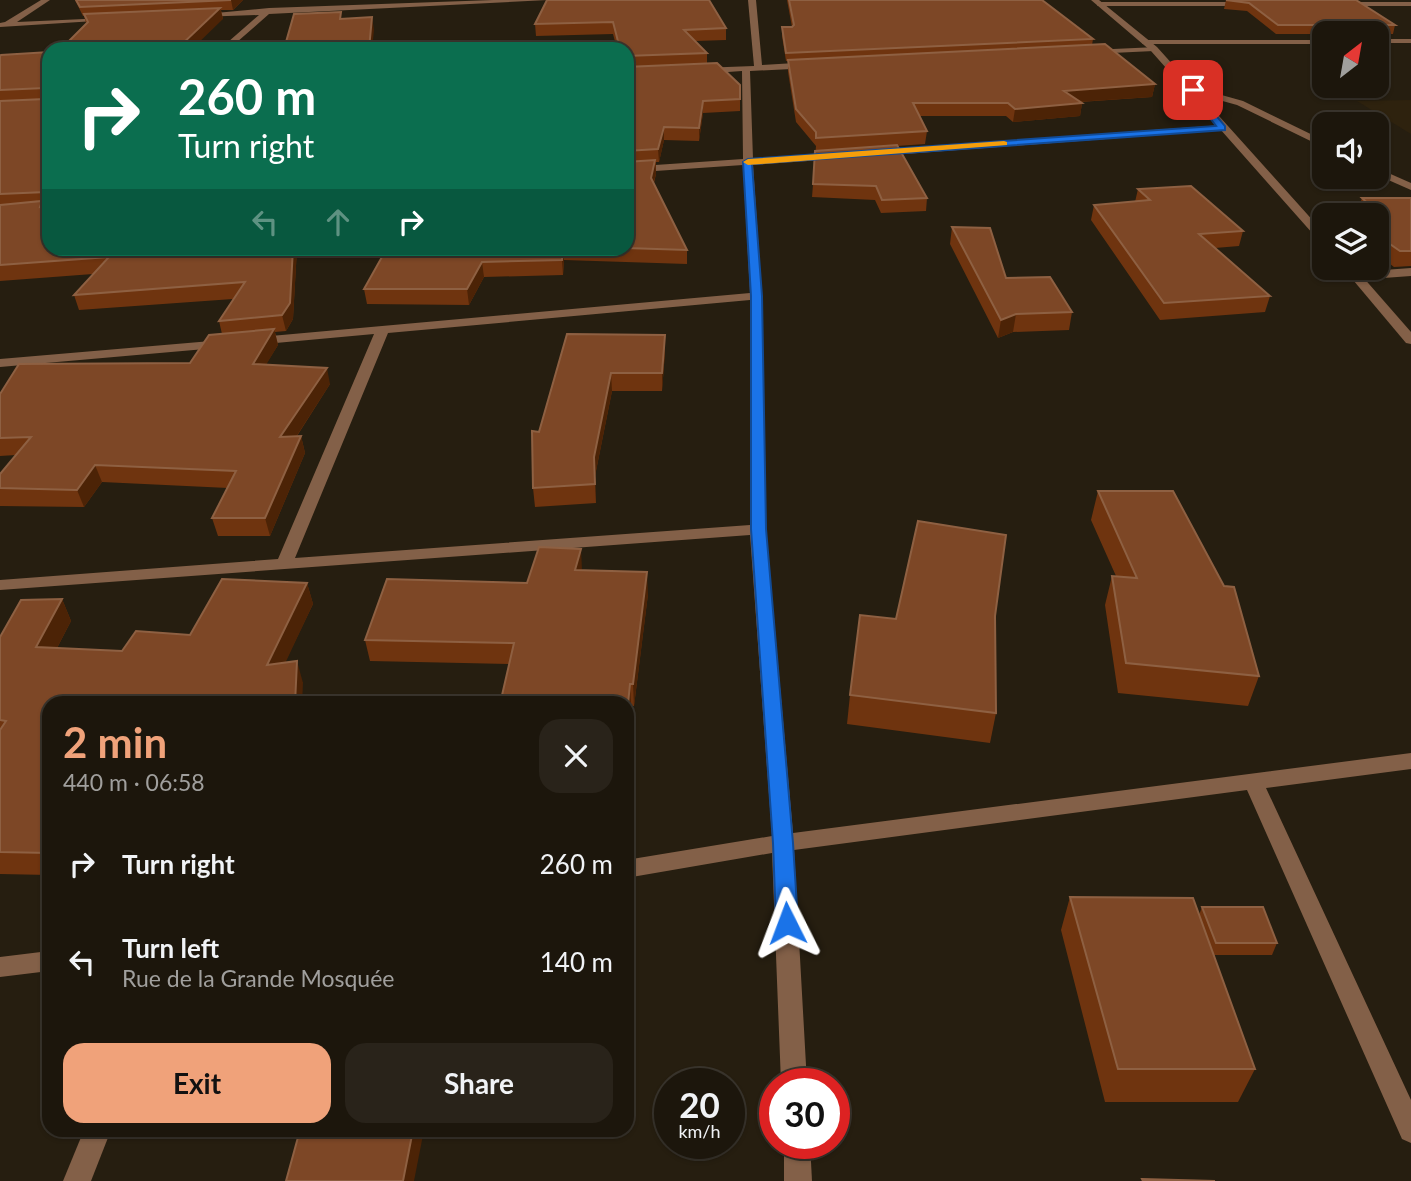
<!DOCTYPE html>
<meta charset="utf-8">
<style>
:root{--surface:#1c160c;--page:#29231a;--text:#f1f3f6;--muted:#a09f9d;--line:#3a352d;--accent:#f0a27a}
body{margin:0;font-family:Lato,sans-serif;background:var(--page);color:var(--text);height:100vh;display:flex;flex-direction:column;font-size:26px;white-space:nowrap}
*{box-sizing:border-box;margin:0}
p{font-size:23px;color:var(--muted)}
.icon{flex:none;width:38px;height:38px;fill:none;stroke:currentColor;stroke-width:2;stroke-linecap:round;stroke-linejoin:round}
.map{position:relative;flex:1;overflow:hidden}
.side{position:absolute;left:42px;top:696px;width:592px;height:441px;display:flex;flex-direction:column;background:var(--surface);border-radius:21px;box-shadow:0 2px 5px #0004,0 0 0 2px var(--line)}
.side>*{flex:none}
.guide{position:absolute;left:42px;top:42px;width:592px;height:214px;border-radius:21px;box-shadow:0 2px 5px #0004,0 0 0 2px var(--line);background:#0b6e4f;color:#fff;overflow:hidden}
.needle{width:46px;rotate:31deg}
.fabs{position:absolute;left:1312px;top:21px;display:grid;gap:14px}
.fabs a{display:grid;place-items:center;width:77px;height:77px;border-radius:14px;background:var(--surface);box-shadow:0 2px 5px #0004,0 0 0 2px var(--line);font-size:35px}
.speed{position:absolute;left:654px;top:1068px;display:flex;gap:14px;font-size:35px;font-weight:700;text-align:center}
.speed>*{display:grid;place-content:center;width:91px;height:91px;border-radius:50%;background:var(--surface);box-shadow:0 2px 5px #0004,0 0 0 2px var(--line);line-height:1}
.speed small{font-size:18px;font-weight:400}
.speed .limit{border:10px solid #d22;background:#fff;color:#111}
.pin{position:absolute;display:grid;place-items:center;width:60px;height:60px;color:#fff;margin:-30px;border-radius:14px;box-shadow:0 4px 10px #0006}
.me{position:absolute;width:77px;margin:-38px;rotate:357deg;stroke-linejoin:round;filter:drop-shadow(0 0 5px #0008)}
.turn{display:flex;align-items:center;gap:24px;height:147px;padding:0 21px;font-size:32px}
.turn .icon{width:91px;height:91px;stroke-width:2.5}
.turn b{display:block;font-size:49px;line-height:60px}
.lanes{display:flex;align-items:center;height:66px;padding:0 21px;background:#0003;justify-content:center;gap:35px;direction:ltr}
.lanes .off{opacity:.35}
.round{display:grid;place-items:center;flex:none;width:74px;height:74px;border-radius:21px;background:var(--page)}
.summary{display:flex;align-items:center;justify-content:space-between;height:119px;padding:0 21px}
h1{font-size:42px;font-weight:700;line-height:52px;color:var(--accent)}
.primary-button{display:flex;gap:14px;margin-top:auto;padding:14px 21px}
.primary-button a{flex:1;height:80px;border-radius:21px;background:var(--accent);color:#111;font-size:28px;font-weight:700;line-height:80px;text-align:center}
.primary-button a+a{background:var(--page);color:var(--text)}
ul{padding:0;list-style:none}
li{display:flex;align-items:center;gap:21px;height:98px;padding:0 21px}
li div{flex:1}
li b{display:block;font-size:26px}
li em{font-style:normal}
.map>svg:first-child{display:block}
</style>
<div class="map">
<svg width="1411" height="1181" viewBox="0 0 1411 1181">
<rect width="100%" height="100%" fill="#261e10"/>
<path fill="#2e220e" d="M1411,100V134L1357,101Z"/>
<g fill="none" stroke-linecap="round" stroke-linejoin="round">
<g fill="#836048" fill-rule="evenodd">
<path d="M41,0H50L17,22L107,18L111,20L0,27V23L5,22Z"/>
<path d="M493,0H548L269,14L229,49H220L259,15L198,17L194,15L269,8Z"/>
<path d="M748,0H756L762,65L812,62L816,65L812,68L750,71L753,159L836,153L841,156L836,159L753,165L762,296L766,529L793,833L1411,753V769L1266,788L1411,1100V1143L1402,1139L1247,790L794,850L807,1083H781L772,853L626,878V860L772,836L750,535L0,590V580L278,559L374,334L254,345L247,341L249,338L750,293L743,165L626,173V167L743,159L742,71L700,74L696,71L700,68L754,66ZM750,300V525L295,558L388,333Z"/>
<path d="M1100,2H1247L1251,4L1247,6H1097Z"/>
<path d="M1335,2H1411V6H1338Z"/>
<rect x="1377" y="39" width="34" height="4"/>
<path d="M1145,40H1325V44H1142Z"/>
<path d="M1157,47L1154,51L1091,54L1087,52L1091,50Z"/>
<path d="M1193,87L1243,101L1325,141V148L1237,105L1190,92V88Z"/>
<path d="M1222,125L1227,128L1225,130L878,156L873,153L878,150Z"/>
<path d="M1377,168L1411,183V190L1377,175Z"/>
<path d="M1411,268V276L1356,280L1350,276L1356,272Z"/>
<path d="M223,340L228,341V347L0,367V359Z"/>
<path d="M49,951V971L0,977V957Z"/>
<path d="M84,1130H111L91,1181H63Z"/>
<path d="M784,1143H810L812,1181H784Z"/>
</g>
<g fill="#836048" fill-rule="evenodd">
<path d="M1091,0H1099L1157,47L1325,234V244L1321,243L1151,51Z"/>
<path d="M1343,268H1355L1411,332V344L1406,343Z"/>
</g>
</g>
<g fill="#6f340f">
<path d="M75,0H243L233,10H221L223,19L61,49L86,23L84,16H83Z"/>
<path d="M547,0L726,28V40L695,41L707,53V64L740,85V111L703,113L699,141L664,140L659,162H656V174L654,183L687,250V264L564,260L563,275L484,277L469,305L367,304L364,289L387,248H626V49H617L613,34L536,36L535,24Z"/>
<path d="M787,0H1042L1093,39L1092,45L1155,84L1152,97L1080,102L1082,103L1080,116L1013,122L1006,116H919L927,131L925,144L897,146L927,198L926,211L881,213L875,200L812,197L816,146L796,122L788,72V61H786L782,36V27H792Z"/>
<path d="M1226,0H1356L1395,25L1393,34H1276L1247,11L1224,9Z"/>
<path d="M49,52V248H297L293,319L286,331L275,332L278,345L266,364L330,384L297,436H301L305,453L270,536H218L212,518L228,488L102,482L84,507L0,506V474L16,455L0,456V394L190,363L222,334L219,321L233,299L79,310L74,295L93,274L0,281V56Z"/>
<path d="M1138,189L1243,231L1239,246L1215,248L1270,296L1265,312L1160,320L1091,220L1094,205L1135,202Z"/>
<path d="M1362,198H1411V266L1394,267L1377,254V215H1359L1357,213Z"/>
<path d="M952,227L1006,278L1072,312L1069,330L1013,332L998,338L950,244Z"/>
<path d="M567,334L665,352L662,391H612L595,476L596,503L535,507L533,488L539,432Z"/>
<path d="M1098,491L1259,676L1248,706L1118,693L1105,605L1112,576H1116L1091,520Z"/>
<path d="M582,570L648,594L634,706H631L626,763V704L509,664L370,661L365,640L527,583Z"/>
<path d="M307,583L313,604L285,662L303,683L49,704V875L0,874V637L62,599L71,621L57,648L122,651L190,635Z"/>
<path d="M995,616L996,713L990,743L847,724L850,695Z"/>
<path d="M1070,897L1199,915L1202,907L1277,943L1272,955H1213L1255,1069L1238,1102H1105L1061,930Z"/>
</g>
<g fill="#4c2306">
<path d="M231,0H243L233,10Z"/>
<path d="M220,8L223,19L192,49L180,46Z"/>
<path d="M372,17L374,30L372,49H369Z"/>
<path d="M1155,84L1152,97L1061,103L1064,91Z"/>
<path d="M703,101V113L699,141V128Z"/>
<path d="M1082,103L1080,116L1013,122L1015,109Z"/>
<path d="M664,127V140L659,162L658,149Z"/>
<path d="M655,160L656,174L651,191V178Z"/>
<path d="M293,248H297L293,319L286,331L282,315Z"/>
<path d="M563,248L564,260L563,275L562,260Z"/>
<path d="M482,262L484,277L469,305L467,289Z"/>
<path d="M1016,314L1013,332L998,338L1001,320Z"/>
<path d="M274,329L278,345L257,380L253,364Z"/>
<path d="M665,335V352L662,391V373Z"/>
<path d="M327,368L330,384L285,454L280,437Z"/>
<path d="M611,373L612,391L595,476L596,503L594,457Z"/>
<path d="M301,436L305,453L270,536L265,518Z"/>
<path d="M95,465L102,482L84,507L77,490Z"/>
<path d="M581,549L582,570H575Z"/>
<path d="M647,572L648,594L634,706L633,684Z"/>
<path d="M307,583L313,604L274,687L267,665Z"/>
<path d="M62,599L71,621L46,669L36,647Z"/>
<path d="M297,661L303,683L302,704H295Z"/>
<path d="M630,684L631,706L626,763V724Z"/>
<path d="M413,1130H424L414,1181H403Z"/>
</g>
<g fill="#7d4726" stroke="#8e6042" stroke-width="2">
<path d="M76,0H231L80,7Z"/>
<path d="M547,0H709L726,28L684,30L707,53L626,56V49H620L613,22L535,24Z"/>
<path d="M789,0H1042L1093,39L786,53L782,27H792L794,25Z"/>
<path d="M1226,0H1356L1395,25H1278L1249,3Z"/>
<path d="M220,8L180,46L261,42L257,49H61L88,22L84,14Z"/>
<path d="M341,12L340,19L372,17L369,49H284L294,14Z"/>
<path d="M1105,44L1155,84L1064,91L1082,103L1015,109L1008,103H913L927,131L816,138V132L796,109L788,60Z"/>
<path d="M49,52V186L46,192L0,194V101L45,99L48,90L45,88L0,90V56L1,55Z"/>
<path d="M717,63L740,85V99L703,101L699,128L664,127L658,149L626,151V86H629L626,76V67Z"/>
<path d="M897,145L927,198L882,200L876,186L813,184L815,151Z"/>
<path d="M655,160L651,178L687,250L626,248V162Z"/>
<path d="M1191,186L1243,231L1199,234L1270,296L1164,303L1094,205L1150,200L1138,189Z"/>
<path d="M1362,198H1411V251H1400L1377,235V215H1373L1374,209Z"/>
<path d="M42,201L40,207L49,206V248H293L290,303L282,315L219,321L245,282L74,295L109,257L0,265V205Z"/>
<path d="M952,227L990,228L1006,278L1050,277L1072,312L1016,314L1001,320Z"/>
<path d="M387,248H563L562,260L482,262L467,289H364Z"/>
<path d="M274,329L253,364L327,368L280,437L301,436L265,518H212L236,471L95,465L77,490L0,488V474L31,437L0,438V394L19,364L190,363L209,335Z"/>
<path d="M567,334L665,335L662,373H611L594,457L595,484L533,488L532,431L539,432Z"/>
<path d="M1098,491H1173L1224,586L1234,587L1259,676L1126,663L1112,576L1137,578Z"/>
<path d="M918,521L1006,535L995,616L996,713L850,695L860,615L896,619Z"/>
<path d="M539,547L581,549L575,570L647,572L633,684H630L626,724V704H500L514,643L365,640L387,579L527,583Z"/>
<path d="M222,579L307,583L267,665L297,661L295,704H49V853L0,852V730L6,721L0,720V637L21,600L62,599L36,647L122,651L136,631L190,635Z"/>
<path d="M1070,897L1193,898L1255,1069H1118Z"/>
<path d="M1202,907H1263L1277,943H1216Z"/>
<path d="M300,1130H413L403,1181H286Z"/>
<path d="M1142,1179L1215,1181H1143Z"/>
</g>
<path fill="#1a73e8" stroke="#114b97" stroke-width="2" d="M1193,88L1225,126V130L752,164L762,296L766,529L793,843L798,923L794,929L787,932L780,929L776,923L773,843L751,529V296L743,162L748,159L1216,126L1189,90Z"/>
<path fill="#f59e0b" d="M1004,141L1007,142V145L748,165L743,162L748,159Z"/>
</svg>
<div class="fabs">
<a><svg class="needle" viewBox="-14 -14 28 28"><path d="M0-13l5 13h-10z" fill="#e53935"/><path d="M0 13l5-13h-10z" fill="#a09f9d"/></svg></a>
<a><svg class="icon" aria-label="sound" viewBox="0 0 24 24"><path d="M4 9h4l5-4v14l-5-4H4zM17 9q2 3 0 6"/></svg></a>
<a><svg class="icon" aria-label="layers" viewBox="0 0 24 24"><path d="M12 4l9 5-9 5-9-5zM3 14l9 5 9-5"/></svg></a>
</div>
<div class="speed"><div>20<small>km/h</small></div><div class="limit">30</div></div>
<div class="pin" style="left:1193px;top:90px;background:#d93025"><svg class="icon" aria-label="arrive" viewBox="0 0 24 24"><path d="M6 21V4h12l-3 4 3 4H6"/></svg></div>
<svg class="me" style="left:787px;top:923px" viewBox="-20 -20 40 40"><path d="M0-17L14 15 0 8-14 15z" fill="#1a73e8" stroke="#fff" stroke-width="4"/></svg>
<div class="guide">
<div class="turn"><svg class="icon" aria-label="right" viewBox="0 0 24 24"><path d="M7 20v-9h11M14 6l5 5-5 5"/></svg><div><b>260 m</b>Turn right</div></div>
<div class="lanes"><svg class="icon off" aria-label="left" viewBox="0 0 24 24"><path d="M17 20v-9H6M10 6l-5 5 5 5"/></svg><svg class="icon off" aria-label="ahead" viewBox="0 0 24 24"><path d="M12 20V5M6 11l6-6 6 6"/></svg><svg class="icon" aria-label="right" viewBox="0 0 24 24"><path d="M7 20v-9h11M14 6l5 5-5 5"/></svg></div>
</div>
<section class="side">
<div class="summary"><div><h1>2 min</h1><p>440 m · 06:58</p></div><a class="round"><svg class="icon" aria-label="close" viewBox="0 0 24 24"><path d="M6 6l12 12M18 6L6 18"/></svg></a></div>
<ul>
<li><svg class="icon" aria-label="right" viewBox="0 0 24 24"><path d="M7 20v-9h11M14 6l5 5-5 5"/></svg><div><b>Turn right</b></div><em>260 m</em></li>
<li><svg class="icon" aria-label="left" viewBox="0 0 24 24"><path d="M17 20v-9H6M10 6l-5 5 5 5"/></svg><div><b>Turn left</b><p>Rue de la Grande Mosquée</p></div><em>140 m</em></li>
</ul>
<div class="primary-button"><a>Exit</a><a>Share</a></div>
</section>
</div>
